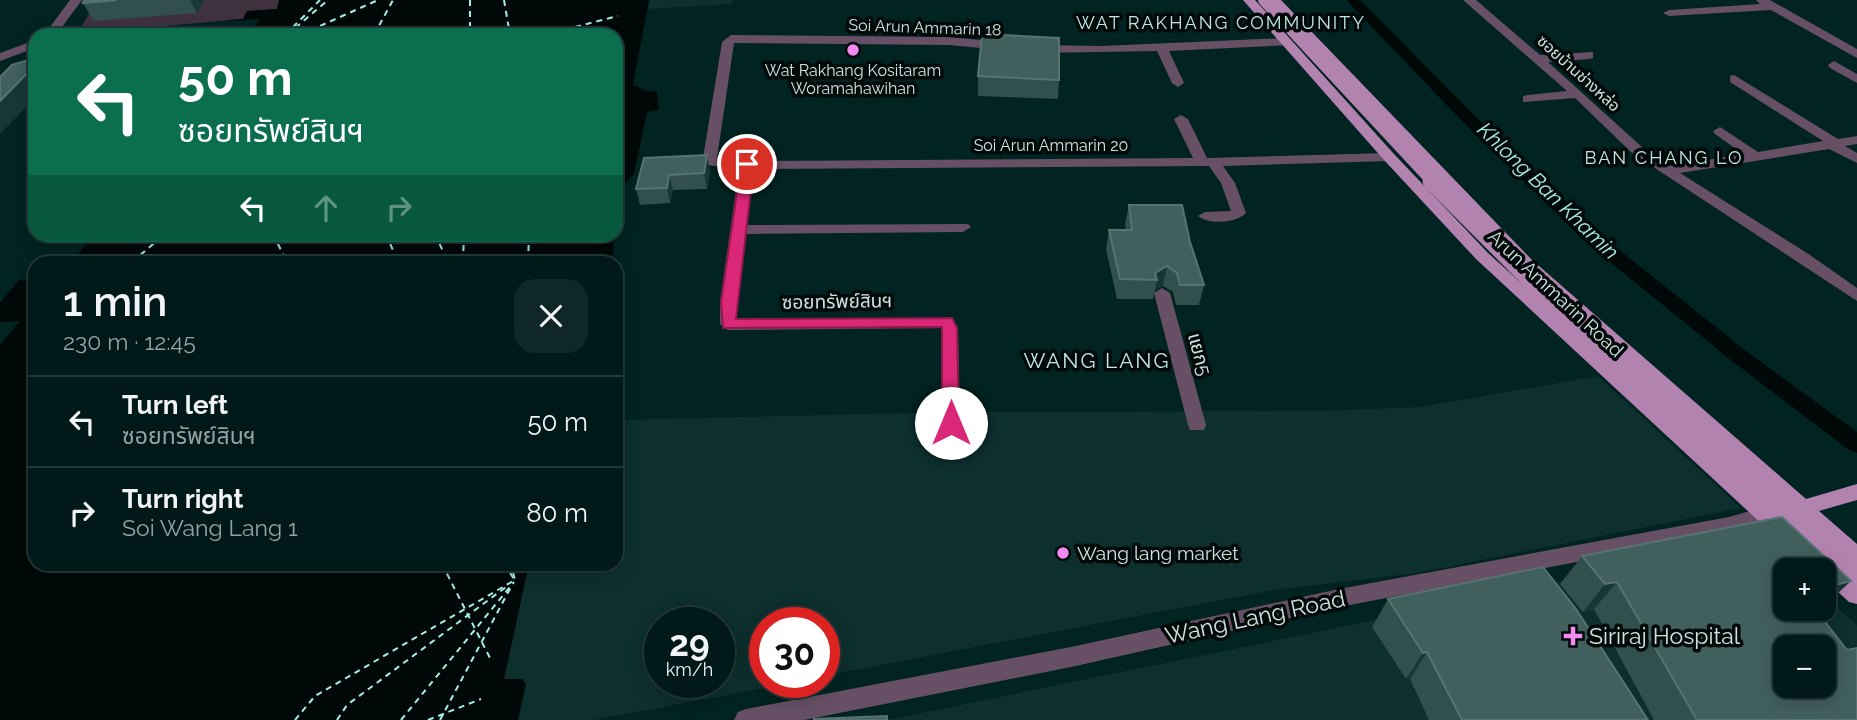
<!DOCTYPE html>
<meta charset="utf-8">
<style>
:root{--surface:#011a19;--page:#0f2726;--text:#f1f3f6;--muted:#96a1a2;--line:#233838}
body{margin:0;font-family:Raleway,"Noto Sans Thai",sans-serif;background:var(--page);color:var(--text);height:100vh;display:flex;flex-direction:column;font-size:26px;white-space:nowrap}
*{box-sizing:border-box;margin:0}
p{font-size:23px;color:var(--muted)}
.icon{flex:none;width:38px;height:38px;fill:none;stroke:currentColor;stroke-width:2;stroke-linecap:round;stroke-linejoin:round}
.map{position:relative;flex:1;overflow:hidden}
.details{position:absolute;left:28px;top:256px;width:595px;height:315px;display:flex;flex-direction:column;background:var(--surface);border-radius:21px;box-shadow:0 4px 18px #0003,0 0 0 2px var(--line)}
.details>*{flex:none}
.guide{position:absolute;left:28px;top:28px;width:595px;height:214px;border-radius:21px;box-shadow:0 4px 18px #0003,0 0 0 2px var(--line);background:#0b6e4f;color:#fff;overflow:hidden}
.fabs{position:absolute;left:1773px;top:558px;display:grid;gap:14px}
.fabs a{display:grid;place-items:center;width:63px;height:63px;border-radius:14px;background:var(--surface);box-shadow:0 4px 18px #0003,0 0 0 2px var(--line);font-size:35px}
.speed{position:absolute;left:644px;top:607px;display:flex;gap:14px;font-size:35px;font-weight:700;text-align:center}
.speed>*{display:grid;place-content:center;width:91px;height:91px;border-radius:50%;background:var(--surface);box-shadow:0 4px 18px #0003,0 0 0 2px var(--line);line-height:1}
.speed small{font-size:18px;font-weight:400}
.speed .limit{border:10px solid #d22;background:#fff;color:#111}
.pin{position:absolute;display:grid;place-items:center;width:60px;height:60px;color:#fff;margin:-30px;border:4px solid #fff;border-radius:50%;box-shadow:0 2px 7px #0007}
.me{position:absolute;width:77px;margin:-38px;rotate:0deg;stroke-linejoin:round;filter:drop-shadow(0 0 5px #0008)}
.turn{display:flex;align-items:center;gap:24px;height:147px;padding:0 35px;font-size:32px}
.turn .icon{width:91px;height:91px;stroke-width:2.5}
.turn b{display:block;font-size:49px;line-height:60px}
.lanes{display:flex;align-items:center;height:66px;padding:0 35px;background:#0003;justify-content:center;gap:35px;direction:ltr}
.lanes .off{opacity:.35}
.round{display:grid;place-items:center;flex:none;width:74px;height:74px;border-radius:21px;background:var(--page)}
.head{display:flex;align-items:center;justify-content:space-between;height:119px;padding:0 35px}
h1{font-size:42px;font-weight:600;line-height:52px}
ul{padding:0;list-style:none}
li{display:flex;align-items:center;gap:21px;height:91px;padding:0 35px;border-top:2px solid var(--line)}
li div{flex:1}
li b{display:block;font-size:26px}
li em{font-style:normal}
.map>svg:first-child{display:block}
</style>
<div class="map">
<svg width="1857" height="720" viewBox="0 0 1857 720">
<rect width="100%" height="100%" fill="#012321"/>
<g fill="#0d2f2d" fill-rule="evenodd">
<path d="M649,0H733V4L648,9Z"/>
<path d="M1598,376L1741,508L1418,573L1273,590L824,676V623H765V682L792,683L593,720H518L526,684L504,679L527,572L559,570L560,564H616V420L948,412L1318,411L1421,407ZM660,623H719V682H660Z"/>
<path d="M1747,544L1785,570V609H1824V596L1857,625V720H887ZM1785,648H1824V686H1785Z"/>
</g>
<path fill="#3f323e" d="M97,0H279L277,9L247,11L243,19L77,34Z"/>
<g fill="#000908">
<path d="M279,0H649L633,85L647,91L657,92L659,110L647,112L634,174L621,188L616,203V35H214L229,20L243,19L247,11L277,9Z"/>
<path d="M84,234H615V235L612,262H60L61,260L33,263L36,258L77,255L86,244H76Z"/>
<path d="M35,279V564H560L559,570L527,573L504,679H522L526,684L518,720H0V345L20,321L0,322V303L19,280Z"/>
</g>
<path fill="#012321" d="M260,19L247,35H210L223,21Z"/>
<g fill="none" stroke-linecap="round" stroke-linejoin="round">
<path fill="#000908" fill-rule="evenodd" d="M1346,0H1360L1477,118L1603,237L1746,351L1857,432V453L1849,450L1732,361L1589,245L1465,124Z"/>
<g stroke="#a6ede7" stroke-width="2" stroke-dasharray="6 5" stroke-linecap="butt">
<path d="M470,0V35"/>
<path d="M504,0L510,35"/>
<path d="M285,35L320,0"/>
<path d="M287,35L328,0"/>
<path d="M300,35L378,0"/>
<path d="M374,35L393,0"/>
<path d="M543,35L618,16"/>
<path d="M273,234L287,262"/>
<path d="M386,234L398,262"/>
<path d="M435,234L448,262"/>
<path d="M132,262L165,234"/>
<path d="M463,262L464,234"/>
<path d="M528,262L529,234"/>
<path d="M442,564L490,658"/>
<path d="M504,564L514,579"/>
<path d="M507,564L511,573"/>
<path d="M514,564V573"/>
<path d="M295,720L315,696L515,580L511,564"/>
<path d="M337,720L347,705L506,587"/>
<path d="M401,720L514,582"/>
<path d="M428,720L481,699"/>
<path d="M440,720L512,585"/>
</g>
<g fill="#675066" fill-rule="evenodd">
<path d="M70,0H82L56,35H44Z"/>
<path d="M1463,0H1476L1540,55L1593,52V58L1589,59L1548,62L1642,147L1670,166L1743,154L1715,134L1713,131L1720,127L1758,152L1823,141L1730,82V76L1734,75L1838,139L1857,136V144L1845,146L1857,153V163L1829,149L1680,173L1810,255L1857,288V301L1632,153L1575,98L1523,102V96L1528,95L1567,91Z"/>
<path d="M1756,0H1770L1857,49V58L1771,10L1669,16L1663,13L1669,10L1760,4Z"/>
<path d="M731,35L949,37L1002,42L1008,46L1002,50L949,45L734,43L717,158L747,161L1193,158L1174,119L1181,115L1188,119L1207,158L1389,153L1396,157L1389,161L1223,166L1235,183L1246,213C1237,223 1208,225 1198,216L1205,212L1231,211L1221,183L1209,166L753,169L746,225L968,224L971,227L963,232L745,234L736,318H952L958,328L960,423L958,428H944L942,423L941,328L728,330L720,324V302L739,169L707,165L703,158L722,42Z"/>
<path d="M1286,38L1290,39V45L1169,51L1184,83L1178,87L1172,83L1157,51L1037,53L1031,49L1037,45L1102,46Z"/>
<path d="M35,40V48L0,61V53Z"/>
<path d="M1834,61L1857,74V83L1830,68L1828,65Z"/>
<path d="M1162,288L1170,293L1206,425L1204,430H1190L1188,425L1154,293Z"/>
<path d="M1764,507L1771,509L1774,515L1771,521L1729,533L1339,607L1071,667L804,720H734L738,712L746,709L1071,647L1339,589L1729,517Z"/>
</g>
<g fill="#b383b0" fill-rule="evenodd">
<path d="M1243,0H1255L1394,154L1488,253L1792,527L1795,533L1792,539L1785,541L1778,539L1476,259L1384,160Z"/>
<path d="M1269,0H1281L1531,259L1806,499L1857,484V500L1819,511L1857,544V566L1850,563L1799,517H1786L1783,511L1786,506L1519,265Z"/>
<path d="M1828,561L1836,564L1857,582V604L1849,602L1824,579V570H1818L1820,564Z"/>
</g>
<path stroke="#b383b0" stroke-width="12" d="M1264,0L1433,182"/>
<path stroke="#b383b0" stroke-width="17" d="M1431,181L1543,293L1679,417"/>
<path stroke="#b383b0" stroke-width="21" d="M1677,415L1857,575"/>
</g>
<g fill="#304f4d">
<path d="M84,0H204L197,13L94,21L83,3Z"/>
<path d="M978,76L1059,80L1058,99L978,96Z"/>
<path d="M644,158L710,171L707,189L673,190L670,203L640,205L636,189Z"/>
<path d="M1129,205L1190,242L1204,285L1199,305H1176L1173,292L1163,286L1155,290L1153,299H1117L1106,249L1109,230H1126L1125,224Z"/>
<path d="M1582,556L1816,610L1847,650L1857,720H1654L1594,609L1583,612L1560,584Z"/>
<path d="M1388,599L1648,720H1429L1410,679H1406L1372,627Z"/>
</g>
<g fill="#163735">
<path d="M190,0H204L197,13Z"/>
<path d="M35,65V98L0,134V101Z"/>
<path d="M707,155L710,171L707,189L704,173Z"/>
<path d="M669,175L673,190L670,203L667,188Z"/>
<path d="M1167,266L1163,286L1155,290L1157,280L1155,273Z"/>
<path d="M1851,581L1824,606V588Z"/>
<path d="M1617,582L1594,609L1583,612L1605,584Z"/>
<path d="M1427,652L1410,679H1406L1423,653Z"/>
</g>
<g fill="#415f5d" stroke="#577371" stroke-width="2" fill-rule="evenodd">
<path d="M84,0H117L83,3Z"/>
<path d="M982,34L1059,38V80L978,76Z"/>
<path d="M35,58V65L0,101V77L12,65Z"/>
<path d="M707,155L704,173L669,175L667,188L636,189L644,158Z"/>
<path d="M1129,205H1182L1190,242L1204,285H1180L1177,273L1167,266L1155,273L1157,280L1120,279L1109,230H1132Z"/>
<path d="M1782,517L1851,581L1824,588V570H1785V609H1815L1847,650L1857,648V720H1697L1617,582L1605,584L1582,556ZM1785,648H1824V686H1785Z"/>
<path d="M1543,567L1576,609L1648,720H1462L1427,652L1423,653L1388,599Z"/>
<path d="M887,716V720H814V719Z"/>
</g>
<path fill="#db2777" stroke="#8e194d" stroke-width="2" d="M747,161L754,164L736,319L952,318L957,328L959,423L957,427H945L942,423V327L723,328L721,302L741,164Z"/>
<g fill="#f489f1" stroke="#010909" stroke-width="2.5">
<circle cx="853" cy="50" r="7"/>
<circle cx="1063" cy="553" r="7"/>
<path d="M1569.5 625.5h7v7h7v7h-7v7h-7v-7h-7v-7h7z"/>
</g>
<g text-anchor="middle" stroke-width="7" stroke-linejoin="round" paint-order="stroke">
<g font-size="16" fill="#cfe1df" stroke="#010909">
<text transform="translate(925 27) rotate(2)" y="6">Soi Arun Ammarin 18</text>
<text transform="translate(1579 73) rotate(42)" y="6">ซอยบ้านช่างหล่อ</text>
<text x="1051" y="151">Soi Arun Ammarin 20</text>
</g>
<g font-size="16" fill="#cfe1df" stroke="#010909">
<text x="853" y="76">Wat Rakhang Kositaram<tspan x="853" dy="18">Woramahawihan</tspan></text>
</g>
<g font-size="18" letter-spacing="2" fill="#c2e7e3" stroke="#010909">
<text x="1221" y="29">WAT RAKHANG COMMUNITY</text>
<text x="1664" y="164">BAN CHANG LO</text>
</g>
<g font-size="19" fill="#cfe1df" stroke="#010909">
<text transform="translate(1556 293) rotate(43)" y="7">Arun Ammarin Road</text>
<text transform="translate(837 301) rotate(-1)" y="7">ซอยทรัพย์สินฯ</text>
<text transform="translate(1200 354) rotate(75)" y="7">แยก5</text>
</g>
<g font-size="19" fill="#cfe1df" stroke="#010909" text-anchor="start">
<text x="1077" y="560">Wang lang market</text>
</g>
<g font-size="21" font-style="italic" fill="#a6ede7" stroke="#010909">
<text transform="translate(1548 191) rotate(44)" y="7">Khlong Ban Khamin</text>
</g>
<g font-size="21" letter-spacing="2" fill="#c2e7e3" stroke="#010909">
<text x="1097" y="368">WANG LANG</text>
</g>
<g font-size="23" fill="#cfe1df" stroke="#010909">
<text transform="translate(1255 617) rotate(-12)" y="8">Wang Lang Road</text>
</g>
<g font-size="23" fill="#cfe1df" stroke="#010909" text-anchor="start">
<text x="1589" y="644">Siriraj Hospital</text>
</g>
</g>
</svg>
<div class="fabs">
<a>+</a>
<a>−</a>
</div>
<div class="speed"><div>29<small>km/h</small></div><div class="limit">30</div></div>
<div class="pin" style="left:747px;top:164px;background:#d93025"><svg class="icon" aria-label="arrive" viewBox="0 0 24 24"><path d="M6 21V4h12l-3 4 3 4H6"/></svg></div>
<svg class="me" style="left:951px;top:423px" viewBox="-20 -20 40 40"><circle r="19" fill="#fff"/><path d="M0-13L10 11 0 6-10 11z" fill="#db2777"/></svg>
<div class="guide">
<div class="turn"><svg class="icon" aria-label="left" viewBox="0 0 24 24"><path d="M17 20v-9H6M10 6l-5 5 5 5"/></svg><div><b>50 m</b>ซอยทรัพย์สินฯ</div></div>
<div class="lanes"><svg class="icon" aria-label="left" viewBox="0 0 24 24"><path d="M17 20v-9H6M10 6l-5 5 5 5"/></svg><svg class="icon off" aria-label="ahead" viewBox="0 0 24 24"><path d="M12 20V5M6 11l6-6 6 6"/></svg><svg class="icon off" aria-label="right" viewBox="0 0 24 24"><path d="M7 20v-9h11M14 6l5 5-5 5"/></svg></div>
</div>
<section class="details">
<div class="head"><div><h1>1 min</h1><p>230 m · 12:45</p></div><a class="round"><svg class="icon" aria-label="close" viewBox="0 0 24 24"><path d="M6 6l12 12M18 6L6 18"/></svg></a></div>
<ul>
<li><svg class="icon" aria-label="left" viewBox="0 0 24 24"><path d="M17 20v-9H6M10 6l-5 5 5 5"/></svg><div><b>Turn left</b><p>ซอยทรัพย์สินฯ</p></div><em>50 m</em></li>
<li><svg class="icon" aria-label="right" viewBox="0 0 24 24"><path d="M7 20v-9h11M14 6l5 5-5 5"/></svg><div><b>Turn right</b><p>Soi Wang Lang 1</p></div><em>80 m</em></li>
</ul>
</section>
</div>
